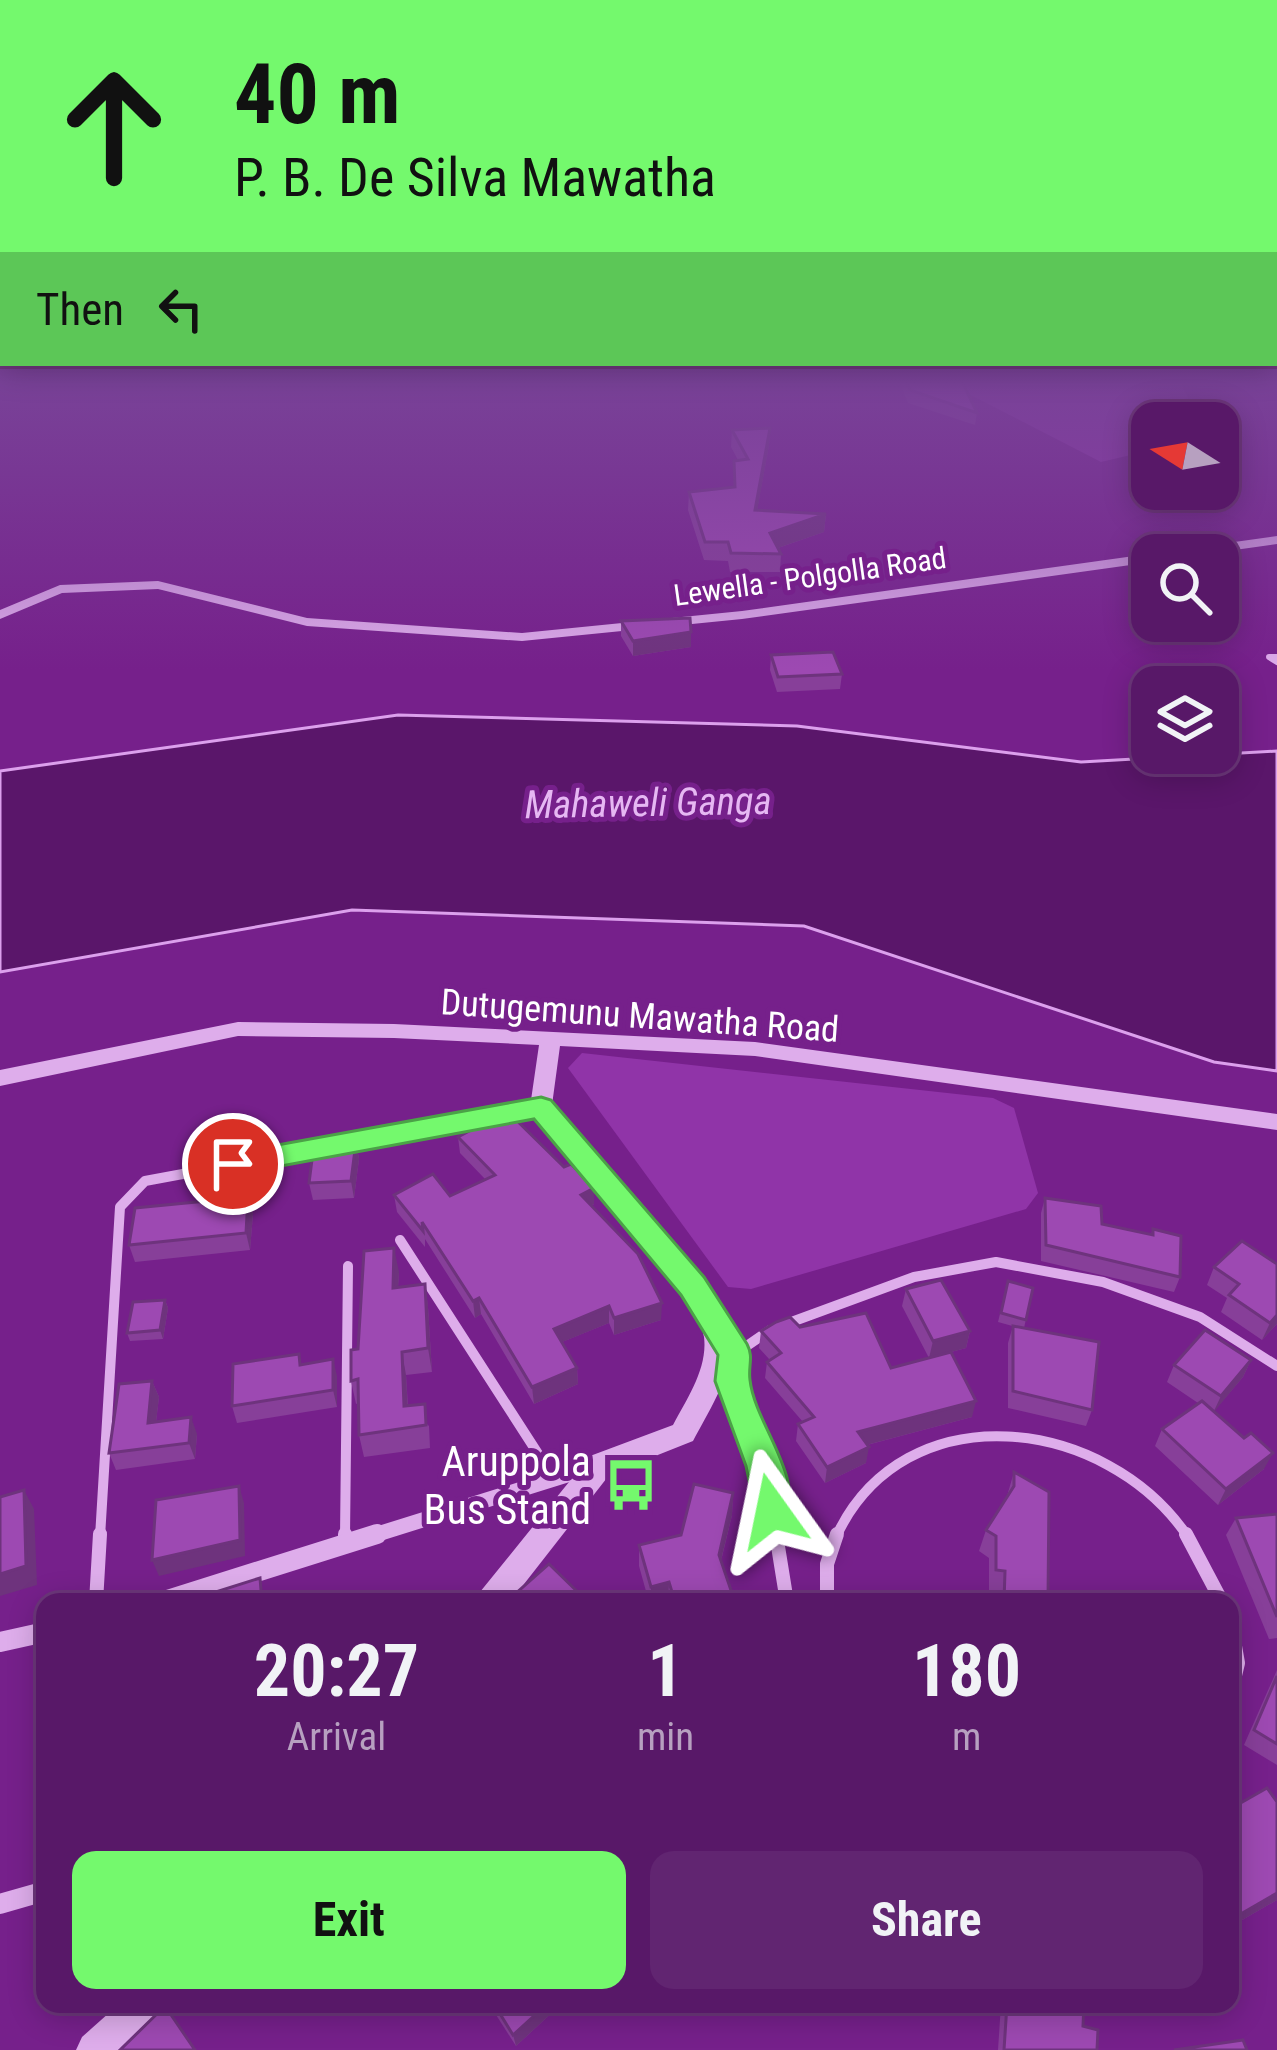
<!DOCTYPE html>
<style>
:root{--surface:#581868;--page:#612571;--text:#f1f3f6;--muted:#b7a0c0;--line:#6d377c;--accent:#74f96d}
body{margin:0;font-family:"Roboto Condensed",sans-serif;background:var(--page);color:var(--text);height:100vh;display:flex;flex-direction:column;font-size:45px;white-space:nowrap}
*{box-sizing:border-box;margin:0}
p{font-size:39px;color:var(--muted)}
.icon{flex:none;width:66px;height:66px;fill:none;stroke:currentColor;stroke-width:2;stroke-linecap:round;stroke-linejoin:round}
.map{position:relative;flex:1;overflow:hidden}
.side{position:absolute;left:36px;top:1593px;width:1203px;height:420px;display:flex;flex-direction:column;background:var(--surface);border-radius:24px;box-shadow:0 6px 30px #0003,0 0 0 3px var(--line)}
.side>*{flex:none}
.top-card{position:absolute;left:0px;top:0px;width:1278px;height:366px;box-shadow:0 6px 30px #0003,0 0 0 3px var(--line);background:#74f96d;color:#111;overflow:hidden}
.needle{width:78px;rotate:281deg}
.buttons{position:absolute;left:1131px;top:402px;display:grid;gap:24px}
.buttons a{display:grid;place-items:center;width:108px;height:108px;border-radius:24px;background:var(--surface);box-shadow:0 6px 30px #0003,0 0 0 3px var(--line);font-size:60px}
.pin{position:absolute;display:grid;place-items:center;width:102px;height:102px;color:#fff;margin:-51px;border:6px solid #fff;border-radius:50%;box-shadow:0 3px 12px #0007}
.me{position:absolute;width:132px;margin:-66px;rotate:348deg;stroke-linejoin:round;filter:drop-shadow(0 0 9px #0008)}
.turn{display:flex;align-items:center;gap:42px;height:252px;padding:0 36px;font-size:54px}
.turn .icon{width:156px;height:156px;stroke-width:2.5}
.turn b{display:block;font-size:84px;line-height:102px}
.then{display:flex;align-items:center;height:114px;padding:0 36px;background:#0003;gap:24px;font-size:45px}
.eta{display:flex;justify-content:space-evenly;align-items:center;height:204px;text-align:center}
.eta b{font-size:72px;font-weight:700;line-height:84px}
.button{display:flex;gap:24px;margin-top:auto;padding:24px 36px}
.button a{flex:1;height:138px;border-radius:24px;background:var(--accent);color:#111;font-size:48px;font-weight:700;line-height:138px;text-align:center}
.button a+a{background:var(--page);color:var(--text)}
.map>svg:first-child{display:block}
</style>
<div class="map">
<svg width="1277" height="2050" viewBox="0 0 1277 2050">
<rect width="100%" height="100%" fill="#76208b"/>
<g fill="#9034a8">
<path d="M1011,383H1181L1188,398L1144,412L1172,423H1152V450L1101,462L955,387Z"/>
<path d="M582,1053L993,1098L1014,1108L1038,1193L1026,1209L751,1289L728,1287L568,1068Z"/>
</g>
<path fill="#5a166a" stroke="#dca0ed" stroke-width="3" d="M398,715L797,726L1081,762L1277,751V1071L1214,1062L804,926L352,910L0,972V771Z"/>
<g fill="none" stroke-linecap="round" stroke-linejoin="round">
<path stroke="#deadeb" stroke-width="6" d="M1277,657H1269L1277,662"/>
<path stroke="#deadeb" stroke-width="9" d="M389,1136L541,1107"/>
<g stroke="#deadeb" stroke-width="10">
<path d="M339,1145L405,1133"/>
<path d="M400,1240L553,1477"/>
<path d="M786,1324L914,1277L996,1262L1103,1282L1200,1317L1277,1366"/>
<path d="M732,1351V1381L764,1466L776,1537"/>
<path d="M735,1354L770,1330"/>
<path d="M100,1537L120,1207L145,1181L322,1148"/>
<path d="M345,1537L348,1266"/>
<path d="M836,1537C904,1390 1107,1416 1188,1537"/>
</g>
<g stroke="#deadeb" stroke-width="14">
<path d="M776,1534L787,1602"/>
<path d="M1186,1534L1222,1602"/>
<path d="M345,1546V1534"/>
<path d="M96,1602L100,1534"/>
<path d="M827,1602V1564L837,1534"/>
<path d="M1230,1618L1238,1663L1230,1696"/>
</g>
<path stroke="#deadeb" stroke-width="15" d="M368,1537L589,1468"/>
<g stroke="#deadeb" stroke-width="20">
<path d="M161,1602L377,1534"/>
<path d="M0,1642L45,1632"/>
<path d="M0,1904L45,1891"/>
</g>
<g fill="#deadeb" fill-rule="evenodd">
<path d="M1277,536V544L1199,555H1152V562L742,619L522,641L307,626L158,589L62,593L0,619V610L60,585L158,581L307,618L522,633L742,611Z"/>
<path d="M238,1022L394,1024L755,1042L1277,1114V1130L755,1056L560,1046L552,1105C595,1153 722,1280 730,1339C734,1374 708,1412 693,1441L610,1474L510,1602H476L480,1592L590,1456L673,1425C687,1399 708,1368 704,1337C696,1285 571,1157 533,1113L530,1107L539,1045L394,1038L238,1036L0,1086V1070Z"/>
<path d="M119,2004H164L159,2017L123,2050H76L82,2037Z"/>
</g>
</g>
<g fill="#873f99">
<path d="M900,383H963L977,413L975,425L908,403Z"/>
<path d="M770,428L769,445L757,510L826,514L824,532L778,548L781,554L780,572H730L728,561L704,560L688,510L689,492L734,487V461L738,460L731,447L732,430Z"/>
<path d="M621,621L691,632V647L633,656L621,636Z"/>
<path d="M771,655L842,674L840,689L777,692L770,670Z"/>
<path d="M458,1137L594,1204L591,1206L661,1320L614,1335L609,1323L562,1342L577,1368L578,1384L534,1404L481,1314L475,1318L425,1239V1247L397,1212L394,1195L450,1196L485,1179L460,1153Z"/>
<path d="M356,1142L359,1159L354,1198L313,1200L309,1183Z"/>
<path d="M248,1197L253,1214L250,1250L135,1262L129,1245Z"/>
<path d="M1045,1198L1102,1224L1151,1235L1153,1229L1180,1277L1174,1292L1041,1261V1213Z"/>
<path d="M1277,1264V1324L1262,1340L1221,1312L1227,1298L1207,1285L1214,1267Z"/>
<path d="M399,1272L398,1287L425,1284L428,1307L432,1372L406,1375L408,1406L429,1426L430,1448L364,1457L359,1435V1403L356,1404L351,1381L358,1349Z"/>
<path d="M1008,1281L1033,1288L1024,1328L1092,1410L1086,1426L1008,1408V1343L1013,1326L1016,1327L998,1322Z"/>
<path d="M906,1289L970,1331L966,1348L929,1358L902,1306Z"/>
<path d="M165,1300L168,1308L163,1339L130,1341L127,1333Z"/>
<path d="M800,1327L891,1368L972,1417L867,1445L866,1463L825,1483L796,1441L798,1424L803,1422L765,1378L767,1362L770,1360L759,1348L761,1331Z"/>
<path d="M1251,1360L1243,1377L1214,1411L1264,1469L1218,1505L1155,1446L1162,1429L1198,1403L1167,1382L1174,1365Z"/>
<path d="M302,1364L337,1376V1407L237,1423L232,1406Z"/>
<path d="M152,1381L159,1397L156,1422L197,1434L195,1459L116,1470L109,1453Z"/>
<path d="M1014,1472L1048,1602H998V1593L989,1591V1558L979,1551L986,1530L1007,1496Z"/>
<path d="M733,1493L732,1515L721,1561L735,1602H649L639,1566V1545L681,1535Z"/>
<path d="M1277,1514V1638L1269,1639L1226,1535L1236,1518Z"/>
<path d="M1277,1670V1765L1244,1745Z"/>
<path d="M1230,1809L1277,1900L1230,1927Z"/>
<path d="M489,2004H555L556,2009L516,2046Z"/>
<path d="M918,2004H934L931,2011Z"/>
<path d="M1001,2004H1084L1083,2026L1097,2050H998Z"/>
</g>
<g fill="#6e337d">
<path d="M770,428L769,445L754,528L755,510Z"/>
<path d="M826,514L824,532L769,551L770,533Z"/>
<path d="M691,632V647L633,656V641Z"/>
<path d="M356,1142L359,1159L354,1198L351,1181Z"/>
<path d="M594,1188V1204L581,1211V1195Z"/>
<path d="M248,1197L253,1214L250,1250L246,1233Z"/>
<path d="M394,1248L399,1272L397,1311L393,1288Z"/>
<path d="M425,1284L428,1307L432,1372L428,1348Z"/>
<path d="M479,1298L481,1314L475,1318L473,1301Z"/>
<path d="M165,1300L168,1308L163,1339L160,1330Z"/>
<path d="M662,1303L661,1320L614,1335V1318Z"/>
<path d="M609,1306V1323L555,1345L554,1329Z"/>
<path d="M1277,1315V1324L1262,1340L1270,1323Z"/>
<path d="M970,1331L966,1348L929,1358L933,1341Z"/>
<path d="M402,1352L406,1375L409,1429L404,1406Z"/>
<path d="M333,1359L337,1376V1407L333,1390Z"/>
<path d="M1251,1360L1243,1377L1213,1413L1221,1396Z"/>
<path d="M577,1368L578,1384L534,1404L532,1387Z"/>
<path d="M152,1381L159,1397L154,1439L148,1423Z"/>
<path d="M976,1401L972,1417L855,1448L858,1432Z"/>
<path d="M191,1417L197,1434L195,1459L189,1443Z"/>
<path d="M869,1447L866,1463L825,1483L827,1467Z"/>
<path d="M1273,1453L1264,1469L1218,1505L1226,1489Z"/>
<path d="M239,1486L244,1503L245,1556L159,1576L152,1560Z"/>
<path d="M24,1490L34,1509L37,1585L0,1596V1574Z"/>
<path d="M733,1493L732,1515L717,1576L719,1555Z"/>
<path d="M669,1582L668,1602H651V1587Z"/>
<path d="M1277,1893V1900L1230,1927L1239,1915Z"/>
<path d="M547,2004H555L556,2009L516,2046L513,2035Z"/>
</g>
<g fill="#9d49b2" stroke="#6e337d" stroke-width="3">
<path d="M907,383H963L977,413L910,390Z"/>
<path d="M770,428L755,510L826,514L770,533L781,554L731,553L728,542H705L689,492L735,487L734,461L748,459L732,430Z"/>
<path d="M690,618L691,632L633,641L621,621Z"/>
<path d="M833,652L842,674L778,677L771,655Z"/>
<path d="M507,1111L564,1167L571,1164L594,1188L581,1195L638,1254L662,1303L614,1318L609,1306L554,1329L577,1368L532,1387L479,1298L473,1301L422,1222L423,1231L394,1195L433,1174L450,1196L495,1175L458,1137Z"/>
<path d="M356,1142L351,1181L309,1183L314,1144Z"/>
<path d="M248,1197L246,1233L129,1245L135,1208Z"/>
<path d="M1045,1198L1101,1206L1102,1224L1153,1235V1229L1181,1236L1180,1277L1046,1245Z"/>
<path d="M1242,1241L1277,1264V1315L1270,1323L1229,1295L1239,1284L1214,1267Z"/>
<path d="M394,1248L393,1288L425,1284L428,1348L402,1352L404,1406L425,1404L426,1425L359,1435L358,1379L351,1381V1350L358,1349L364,1251Z"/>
<path d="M941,1280L970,1331L933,1341L906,1289Z"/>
<path d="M1008,1281L1033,1288L1026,1320L1001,1313Z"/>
<path d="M165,1300L160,1330L127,1333L133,1302Z"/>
<path d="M866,1313L891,1368L951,1352L976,1401L858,1432L869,1447L827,1467L798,1424L814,1417L767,1362L781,1353L761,1331L776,1322L790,1317L800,1327Z"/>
<path d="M1013,1326L1099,1342L1092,1410L1013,1391Z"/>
<path d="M1205,1330L1251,1360L1221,1396L1174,1365Z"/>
<path d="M299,1354L300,1365L333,1359V1390L232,1406L233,1364Z"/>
<path d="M152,1381L148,1423L191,1417L189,1443L109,1453L119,1384Z"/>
<path d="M1202,1401L1244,1438L1251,1433L1273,1453L1226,1489L1162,1429Z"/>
<path d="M1014,1472L1049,1492L1048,1602H1004L1005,1571L996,1570V1536L986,1530L1014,1486Z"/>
<path d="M694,1484L733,1493L719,1555L735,1602H675L669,1582L651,1587L639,1545L681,1535Z"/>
<path d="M239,1486L240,1540L152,1560L156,1500Z"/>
<path d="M24,1490L26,1566L0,1574V1497Z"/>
<path d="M1277,1514V1617L1236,1518Z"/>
<path d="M549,1564L588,1602H506Z"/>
<path d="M260,1578L262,1602H184Z"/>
<path d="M1277,1676V1744L1254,1730Z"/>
<path d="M1267,1788L1277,1802V1893L1239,1915L1230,1902V1809Z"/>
<path d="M494,2004H547L513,2035Z"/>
<path d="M1007,2004H1084L1083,2026L1098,2030L1097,2050H1004Z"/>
<path d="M165,2006L195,2050H120Z"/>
<path d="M1243,2040L1247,2050H1174Z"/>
</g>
<linearGradient id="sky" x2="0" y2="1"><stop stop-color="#41124c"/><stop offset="0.57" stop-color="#794298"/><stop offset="1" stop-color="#794298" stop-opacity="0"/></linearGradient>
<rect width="1277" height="670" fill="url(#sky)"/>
<path fill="#74f96d" stroke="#4ba247" stroke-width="3" d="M541,1097L551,1100L704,1277L747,1344C754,1357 748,1366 750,1380C755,1425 806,1477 785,1523L772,1528L758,1523L746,1466L715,1381L718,1355L681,1295L534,1119L233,1175L218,1164L233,1153Z"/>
<defs>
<g id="bus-bare" transform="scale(4.14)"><path d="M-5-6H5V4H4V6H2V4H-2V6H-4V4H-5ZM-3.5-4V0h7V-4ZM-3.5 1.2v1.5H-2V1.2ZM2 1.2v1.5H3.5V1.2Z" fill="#74f96d" stroke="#76208b" stroke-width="2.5" paint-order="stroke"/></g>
</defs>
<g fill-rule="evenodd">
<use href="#bus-bare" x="631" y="1485"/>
</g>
<g text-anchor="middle" stroke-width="10" stroke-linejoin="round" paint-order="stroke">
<g font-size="30" fill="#fff" stroke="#76208b">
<text transform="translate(810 577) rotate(-8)" y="10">Lewella - Polgolla Road</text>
</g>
<g font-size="36" fill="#fff" stroke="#76208b">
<text transform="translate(640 1015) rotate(4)" y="13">Dutugemunu Mawatha Road</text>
</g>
<g font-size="39" font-style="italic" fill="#e6b8f3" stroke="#76208b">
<text transform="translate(648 802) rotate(-1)" y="14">Mahaweli Ganga</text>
</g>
<g font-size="42" fill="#fff" stroke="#76208b" text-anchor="end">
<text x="591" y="1476">Aruppola<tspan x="591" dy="48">Bus Stand</tspan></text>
</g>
</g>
</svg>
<div class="buttons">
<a><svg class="needle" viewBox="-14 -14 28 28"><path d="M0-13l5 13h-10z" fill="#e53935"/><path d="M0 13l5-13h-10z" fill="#b7a0c0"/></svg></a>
<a><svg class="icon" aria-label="search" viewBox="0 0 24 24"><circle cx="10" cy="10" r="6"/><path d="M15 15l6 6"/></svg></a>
<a><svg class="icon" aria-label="layers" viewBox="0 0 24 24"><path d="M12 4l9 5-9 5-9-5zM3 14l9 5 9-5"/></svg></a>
</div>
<div class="pin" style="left:233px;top:1164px;background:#d93025"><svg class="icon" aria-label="arrive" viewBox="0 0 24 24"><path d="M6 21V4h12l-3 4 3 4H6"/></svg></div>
<svg class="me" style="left:772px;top:1511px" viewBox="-20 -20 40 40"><path d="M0-17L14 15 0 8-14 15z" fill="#74f96d" stroke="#fff" stroke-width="4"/></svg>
<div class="top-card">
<div class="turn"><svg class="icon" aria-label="ahead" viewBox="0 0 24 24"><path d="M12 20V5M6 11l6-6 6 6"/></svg><div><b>40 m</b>P. B. De Silva Mawatha</div></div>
<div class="then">Then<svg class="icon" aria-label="left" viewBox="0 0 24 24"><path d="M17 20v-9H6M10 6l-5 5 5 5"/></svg></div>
</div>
<section class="side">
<div class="eta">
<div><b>20:27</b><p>Arrival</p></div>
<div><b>1</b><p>min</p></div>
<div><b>180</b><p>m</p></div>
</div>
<div class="button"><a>Exit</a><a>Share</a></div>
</section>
</div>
